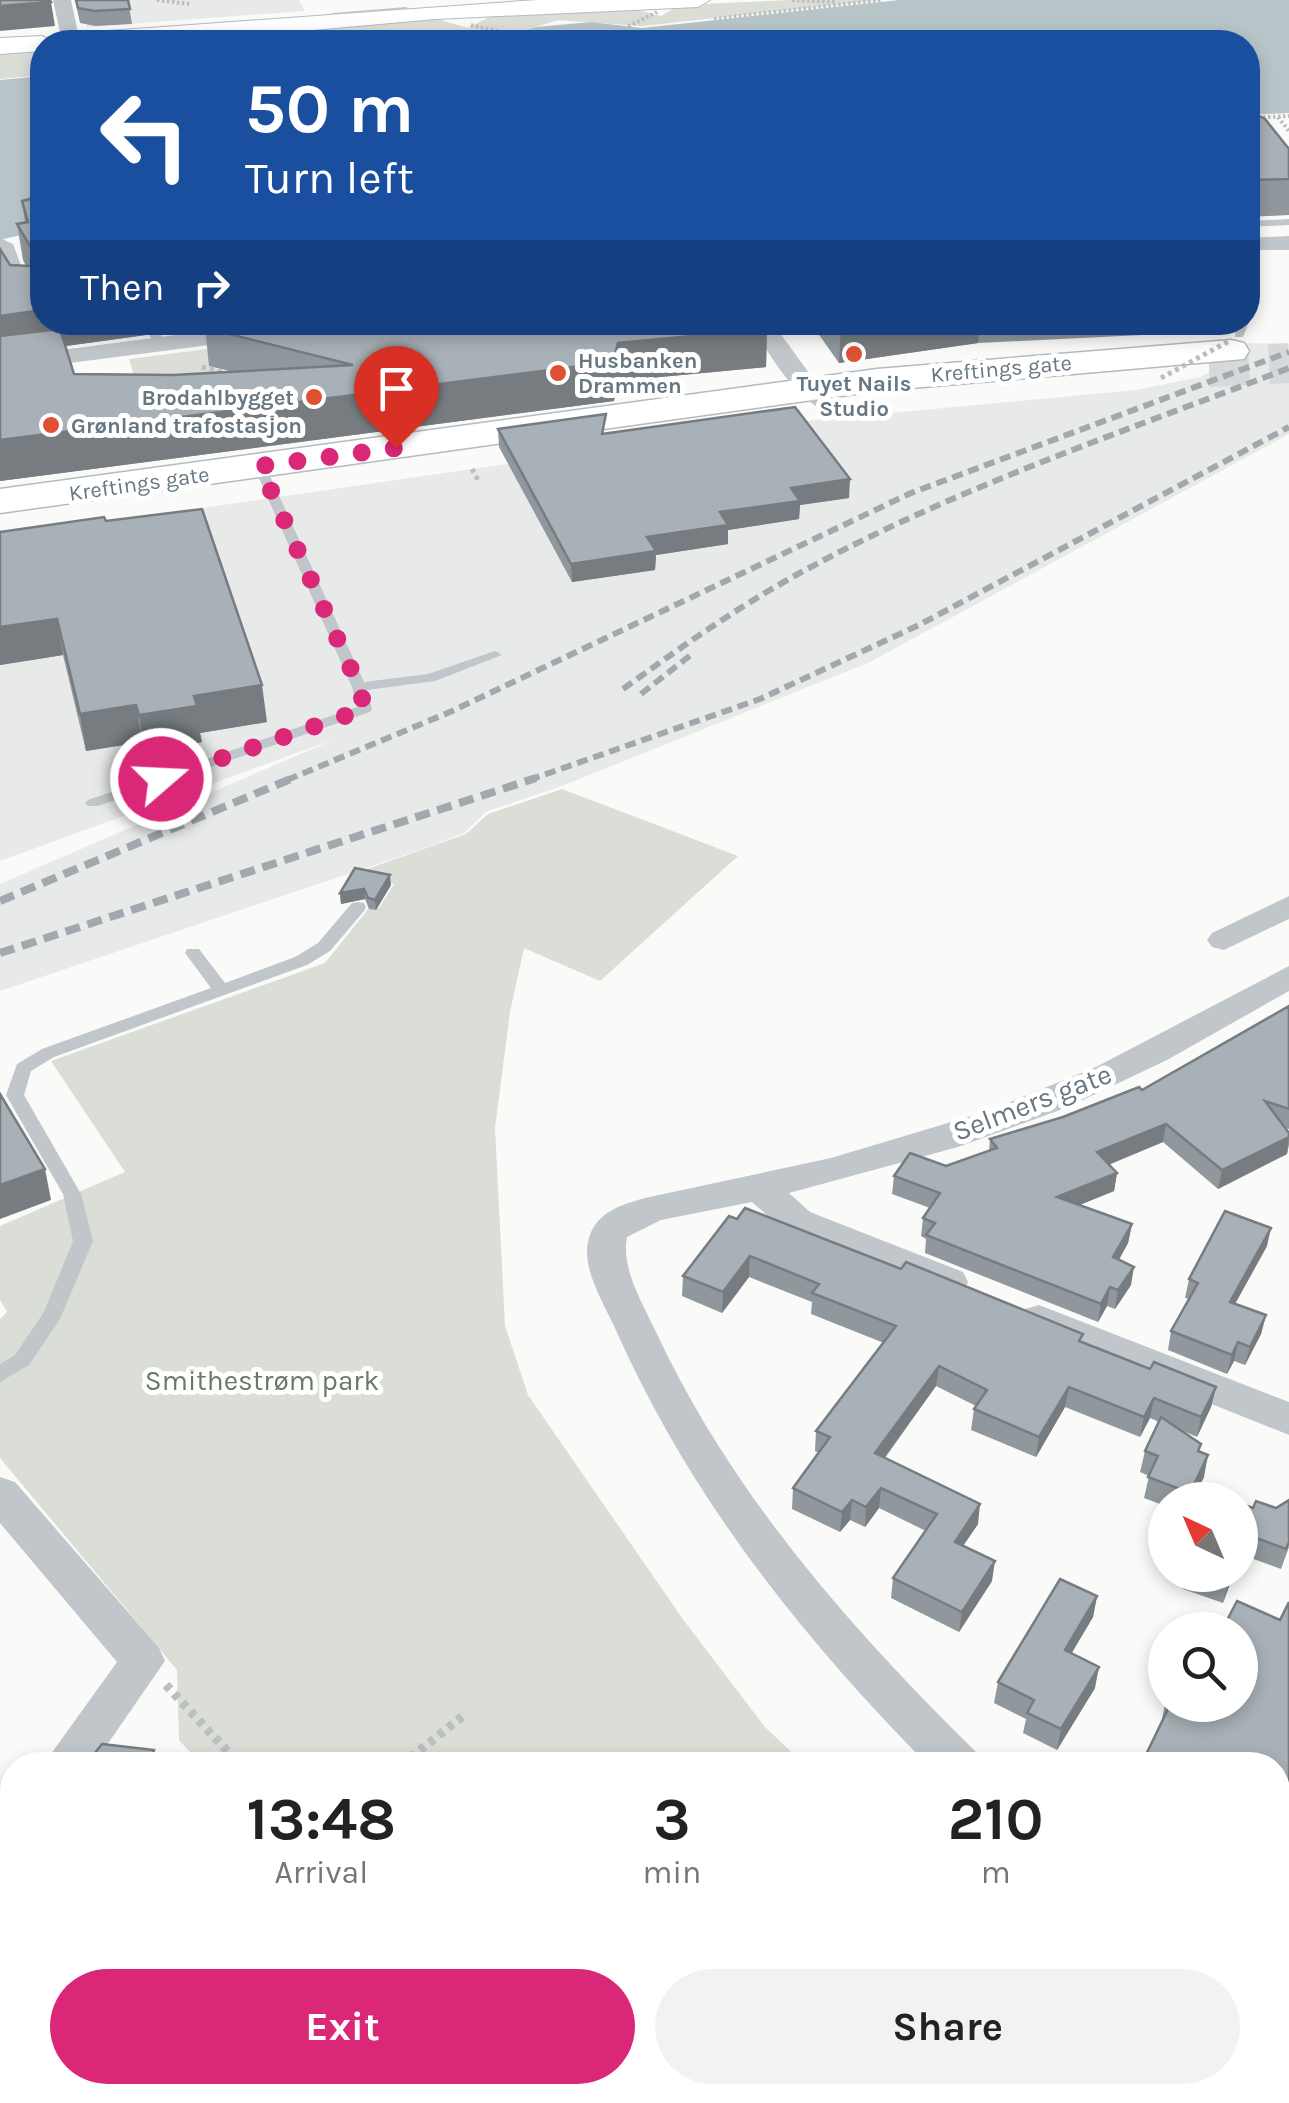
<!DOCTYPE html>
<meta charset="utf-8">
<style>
:root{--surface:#fff;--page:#f2f2f2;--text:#222;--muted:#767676;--accent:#db2777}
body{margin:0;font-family:Karla,sans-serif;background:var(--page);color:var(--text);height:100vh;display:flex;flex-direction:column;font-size:38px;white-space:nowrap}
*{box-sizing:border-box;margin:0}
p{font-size:32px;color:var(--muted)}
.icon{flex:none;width:55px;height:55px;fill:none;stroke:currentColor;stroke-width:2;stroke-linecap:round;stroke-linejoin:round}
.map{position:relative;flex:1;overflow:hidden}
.details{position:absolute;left:0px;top:1752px;width:1290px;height:352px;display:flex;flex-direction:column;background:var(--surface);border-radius:40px 40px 0 0;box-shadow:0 5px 15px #0003}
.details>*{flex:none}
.hud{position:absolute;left:30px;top:30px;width:1230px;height:305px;border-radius:40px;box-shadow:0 5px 15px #0003;background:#1a4fa0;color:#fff;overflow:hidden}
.needle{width:65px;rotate:316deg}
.tools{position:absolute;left:1148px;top:1482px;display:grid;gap:20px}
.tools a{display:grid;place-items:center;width:110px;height:110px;border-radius:50%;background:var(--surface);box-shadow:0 5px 15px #0003;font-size:50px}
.pin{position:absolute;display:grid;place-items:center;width:85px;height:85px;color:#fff;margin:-102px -42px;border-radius:50% 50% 50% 0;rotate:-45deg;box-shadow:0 0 10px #0007}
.pin .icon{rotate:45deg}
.me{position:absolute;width:110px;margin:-55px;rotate:71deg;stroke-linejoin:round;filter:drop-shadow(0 0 8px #0008)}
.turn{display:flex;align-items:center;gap:35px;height:210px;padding:0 50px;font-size:45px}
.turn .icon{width:130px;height:130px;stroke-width:2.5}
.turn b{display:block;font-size:70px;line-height:85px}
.then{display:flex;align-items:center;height:95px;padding:0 50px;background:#0003;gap:20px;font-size:38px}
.eta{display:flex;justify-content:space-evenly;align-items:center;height:170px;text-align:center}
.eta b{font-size:60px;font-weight:700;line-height:70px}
.cta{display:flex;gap:20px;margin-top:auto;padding:20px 50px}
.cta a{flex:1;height:115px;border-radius:60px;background:var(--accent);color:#fff;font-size:40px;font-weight:700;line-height:115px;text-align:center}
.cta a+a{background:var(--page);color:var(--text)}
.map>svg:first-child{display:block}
</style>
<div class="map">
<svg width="1289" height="2103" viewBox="0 0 1289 2103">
<rect width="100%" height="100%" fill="#fafaf8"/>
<g fill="#e8e9e9">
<path d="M77,0H299L305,11L87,27Z"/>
<path d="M1248,343L1289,344V434L868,663L562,786L486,812L464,833L428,847L0,991V884L335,739L0,861V537L806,421L1136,390L1200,377L1224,365Z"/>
</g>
<g fill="#daded7">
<path d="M792,0H881L642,26L558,20L499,38L457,42H153L430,17L468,28L497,13L626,7L661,16L680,5Z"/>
<path d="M42,49V75L0,79V51Z"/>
<path d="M239,345L209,366L267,386L144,410L129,359Z"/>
<path d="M562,789L738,856L600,981L524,948L510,1012L495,1128L505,1326L528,1395L682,1618L765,1727L805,1765H202L179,1740L177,1670L0,1458V1319L7,1312L0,1300V1226L125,1172L51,1061L325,963L369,908H379L394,884L356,873L466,834L488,814Z"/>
<path d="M512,2093H969L964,2103H522Z"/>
</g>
<g fill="#b8c5c8">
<path d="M899,0H1289V113L1248,115V42H486L536,27L591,22L642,28Z"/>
<path d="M42,76V230L0,240V80Z"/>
</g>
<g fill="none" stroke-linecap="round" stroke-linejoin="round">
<path stroke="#d5d9da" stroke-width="40" stroke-dasharray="40 20" stroke-linecap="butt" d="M1209,367L1289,363"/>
<g stroke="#b4babe" stroke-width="2">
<path id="secondary" d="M537,0H710L698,7L436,19L179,42H42V51L0,54V38L42,36L53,42L66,34Z"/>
</g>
<g stroke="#b5babe" stroke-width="3">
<path id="primary" d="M1231,340L1244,343L1249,351L1244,359L877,391L0,513V489L877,369Z"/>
</g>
<g stroke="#bcbfc2" stroke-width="4" stroke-dasharray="2.5 2.5" stroke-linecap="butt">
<path d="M157,0L190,4"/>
<path d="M792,0L835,2"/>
<path d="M714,19L881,0"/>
<path d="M457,42L505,36"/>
<path d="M1278,117L1289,131"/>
<path d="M1248,118L1289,116"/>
</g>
<g stroke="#bcbfc2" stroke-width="5" stroke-dasharray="4 4" stroke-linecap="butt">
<path d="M202,367L230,374"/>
<path d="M472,469L479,482"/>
</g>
<g stroke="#bcbfc2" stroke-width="9" stroke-dasharray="6 6" stroke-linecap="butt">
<path d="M166,1685L240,1765"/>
<path d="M401,1765L463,1716"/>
<path d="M543,2092L558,2103"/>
<path d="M984,2103L988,2092"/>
</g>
<g fill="#c1c6ca" fill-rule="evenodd">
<path d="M406,7L412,12V16L404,13L332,19L327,16L332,13Z"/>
<path d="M1289,219V225L1248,227V221Z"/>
<path d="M1248,320L1249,322L1243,337H1235L1237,322H1248Z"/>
<path d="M144,322H156L165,345L163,348H155Z"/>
<path d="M260,463L266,467L364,682L428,674L495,651L502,655L435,681L367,690L372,709L370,712L98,806H88L85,803L88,800L357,707L352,687L254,467Z"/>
<path d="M358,902L364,903L366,907L364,911L330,951L307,965L54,1057L31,1071L24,1095L81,1194L93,1241L60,1319L29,1365L0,1382V1364L15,1355L44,1312L73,1241L63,1194L6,1095L17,1064L42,1049L211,988L185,953L187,949H199L225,983L295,957L318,943L352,903Z"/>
</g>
<g fill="#c1c6ca" fill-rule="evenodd">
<path d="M53,0H71L80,42H62Z"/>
<path d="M1289,236V250H1248V238Z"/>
<path d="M0,238L13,244L26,279L39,295L36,300H20L0,270Z"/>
<path d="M276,322H345L334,329L0,372V358Z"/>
<path d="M749,322H772L817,384L844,406L841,411C805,420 766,348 749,322Z"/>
<path d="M1289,896V919L1224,950L1212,947L1207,940L1212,933Z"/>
<path d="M1289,966V991L1167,1060L1068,1107L958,1147L789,1193L810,1212L963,1272L968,1282L963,1292L949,1296L935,1292L784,1230L752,1202L661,1220L627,1237C621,1269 642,1302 655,1330C731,1493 848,1626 975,1751L982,1765H928C800,1635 689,1496 615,1328C604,1304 582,1269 588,1242C594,1213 620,1205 645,1198L831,1158L988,1111L1096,1067Z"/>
<path d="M1039,1305L1289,1402V1435L1025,1329L1019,1319L1025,1309Z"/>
<path d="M0,1477L15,1482L159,1648L165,1661L93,1765H43L117,1662L0,1523Z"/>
<path d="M12,1818V1874L0,1879V1822Z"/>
<path d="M1278,1978L1289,1979V2027L1278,2026Z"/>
</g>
<use href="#secondary" fill="#fff" fill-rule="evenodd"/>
<use href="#primary" fill="#fff" fill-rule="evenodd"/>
<g stroke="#a1a9ae" stroke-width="6" stroke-dasharray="11 6" stroke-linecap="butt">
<path d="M623,689C673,653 722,618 775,587C936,494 1116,435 1289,368"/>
<path d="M641,694L692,654"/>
<path d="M287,780L450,712L911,493L1289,352"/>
<path d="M529,780L760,699L919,625L1289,427"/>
</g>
<g stroke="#a1a9ae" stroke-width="8" stroke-dasharray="15 8" stroke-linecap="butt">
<path d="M0,901L293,778"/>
<path d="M0,953L536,778"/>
</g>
<g stroke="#bcbfc2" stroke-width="4" stroke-dasharray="2.5 2.5" stroke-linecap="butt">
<path d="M471,25L543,42"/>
<path d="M597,42L657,12"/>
</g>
<path stroke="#bcbfc2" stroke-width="5" stroke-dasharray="4 4" stroke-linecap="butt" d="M1161,378L1231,340"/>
</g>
<g fill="#90989d">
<path d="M75,0H128L132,24L96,26L80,23Z"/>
<path d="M1248,110L1289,149V215L1248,217Z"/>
<path d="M42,196V322H144L146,335L66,346L74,374L173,375L233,372L209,366L205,327L164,333L160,322H762L767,329L766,367L618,381L614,401L0,481V249L10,265L26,266L23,260L17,224L25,223L22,201Z"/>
<path d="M810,322H1224L1223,331L978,343L839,363Z"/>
<path d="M498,429L606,433L849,498L800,505L799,519L728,530V544L656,555L655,570L572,582L499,447Z"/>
<path d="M106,521L267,722L200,733L202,742L145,752L142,742L86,751L63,655L0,665V532Z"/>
<path d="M391,885L376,910L369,909L365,899L341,904L340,893Z"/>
<path d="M1289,1006V1129L1285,1128L1289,1133V1145L1287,1154L1218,1189L1163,1142L1109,1164L1117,1173L1114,1191L1080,1205L1132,1224L1128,1243L1119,1260L1131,1285L1115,1309L1107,1306L1098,1322L925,1253L926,1239L921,1236L923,1218L930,1208L892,1194L894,1176L946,1166L989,1151L990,1139L1063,1117L1142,1090Z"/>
<path d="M729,1216L1082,1342L1150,1369L1216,1387L1211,1407L1197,1437L1183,1431L1199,1452L1204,1477L1192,1500H1165V1506L1144,1498L1149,1476L1140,1472L1145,1451L1159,1422L1150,1418L1140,1437L1065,1407L1036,1457L971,1430L974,1409L976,1406L936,1386L885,1458L978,1524L963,1546L992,1581L959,1632L891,1598L893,1578L926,1531L879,1508L865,1527L850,1520L840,1532L792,1509L793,1488L819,1453L815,1451L816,1431L884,1343L811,1314L812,1302L749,1277L722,1313L682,1296L683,1276Z"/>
<path d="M1267,1246L1235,1304L1266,1315L1261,1334L1245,1365L1234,1361L1227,1374L1168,1350L1171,1331L1189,1299L1185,1298L1189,1279Z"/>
<path d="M1240,1503L1289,1547L1281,1569L1240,1554Z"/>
<path d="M1186,1575H1233L1223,1603L1183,1589Z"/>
<path d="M1097,1596L1093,1617L1071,1654L1095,1688L1057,1750L1023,1733L1026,1719L994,1703L998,1682Z"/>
<path d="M1237,1601L1280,1620L1289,1602V1848L1278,1875V1765H1141L1161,1724L1165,1704L1240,1705V1630H1222Z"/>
</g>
<g fill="#767c80">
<path d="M51,2L55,26L0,31V6Z"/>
<path d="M42,310V322H144L146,335L0,355V316Z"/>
<path d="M163,322H243L164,333Z"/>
<path d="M849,322H980L978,343L839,363L841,324Z"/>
<path d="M767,329L766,367L618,381L614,401L0,481V440L618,343Z"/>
<path d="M850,479L849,498L800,505L799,519L728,530V544L656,555L655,570L572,582L571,564L791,488Z"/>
<path d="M57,619L63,655L0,665V627Z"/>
<path d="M262,685L267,722L200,733L202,742L145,752L139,715L194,696Z"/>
<path d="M136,705L142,742L86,751L80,714Z"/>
<path d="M390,875L391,885L376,910L375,900Z"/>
<path d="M364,889L365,899L341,904L340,893Z"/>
<path d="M1166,1124L1163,1142L1094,1171L1097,1152Z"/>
<path d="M1289,1137L1287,1154L1218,1189L1222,1170Z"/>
<path d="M45,1169L51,1200L0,1219V1185Z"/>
<path d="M1117,1173L1114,1191L1054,1215L1057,1197Z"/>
<path d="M1132,1224L1128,1243L1109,1276L1113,1257Z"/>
<path d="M1271,1228L1267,1246L1226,1320L1230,1302Z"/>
<path d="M750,1256L749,1277L722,1313L723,1292Z"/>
<path d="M1134,1267L1131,1285L1115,1309L1118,1290Z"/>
<path d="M1110,1287L1107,1306L1098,1322L1101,1304Z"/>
<path d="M1266,1315L1261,1334L1245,1365L1250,1347Z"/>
<path d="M1238,1342L1234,1361L1227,1374L1232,1355Z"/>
<path d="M939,1366L936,1386L873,1473L875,1453Z"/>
<path d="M1069,1387L1065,1407L1036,1457L1039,1437Z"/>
<path d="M1216,1387L1211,1407L1197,1437L1201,1417Z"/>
<path d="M1154,1398L1150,1418L1140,1437L1144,1417Z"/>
<path d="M1208,1455L1204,1477L1192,1500H1189L1190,1493Z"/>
<path d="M881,1488L879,1508L865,1527L866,1507Z"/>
<path d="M852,1500L850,1520L840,1532L842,1512Z"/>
<path d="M980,1504L978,1524L952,1562L955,1542Z"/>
<path d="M995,1561L992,1581L959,1632L962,1612Z"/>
<path d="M1231,1575H1233L1223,1603L1228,1583Z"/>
<path d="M1097,1596L1093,1617L1061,1671L1065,1650Z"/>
<path d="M1099,1667L1095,1688L1057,1750L1061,1729Z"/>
<path d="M154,1750L156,1760L155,1765H149Z"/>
<path d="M1289,1837V1848L1278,1875V1865Z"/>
</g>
<g fill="#a8b1b7" stroke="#767c80" stroke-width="2.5">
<path d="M0,0H50L51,2L0,6Z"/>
<path d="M76,0H128L130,9L94,11L78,8Z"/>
<path d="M1248,110L1265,119L1289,149V179L1248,180Z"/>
<path d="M42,196V310L0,316V249L10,265L30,266L37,258L17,224L28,222L22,201Z"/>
<path d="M213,322H762L767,329L618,343L613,362L0,440V336L60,329L74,374L173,375L353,365L205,328Z"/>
<path d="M795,407L850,479L791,488L800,501L720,512L728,525L647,537L656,551L571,564L498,429L606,414L602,434Z"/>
<path d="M202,509L262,685L194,696L197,706L139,715L136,705L80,714L57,619L0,627V532L104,517L106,521Z"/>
<path d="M355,868L390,875L375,900L368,898L364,889L340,893Z"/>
<path d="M1289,1006V1109L1265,1101L1289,1133V1137L1222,1170L1166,1124L1097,1152L1117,1173L1057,1197L1132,1224L1113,1257L1134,1267L1118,1290L1110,1287L1101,1304L926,1235L935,1223L923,1218L940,1193L894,1176L910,1153L946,1166L997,1148L990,1139L1063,1117L1139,1087L1142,1090Z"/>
<path d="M0,1094L45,1169L0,1185Z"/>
<path d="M745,1208L901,1269L906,1262L1083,1334L1079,1341L1150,1369L1154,1362L1216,1387L1201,1417L1154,1398L1144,1417L1069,1387L1039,1437L974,1409L987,1390L939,1366L875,1453L980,1504L955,1542L995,1561L962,1612L893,1578L937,1514L881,1488L866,1507L852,1500L842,1512L793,1488L830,1437L816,1431L896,1326L812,1293L819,1284L750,1256L723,1292L683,1276L729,1216L737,1219Z"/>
<path d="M1225,1211L1271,1228L1230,1302L1266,1315L1250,1347L1238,1342L1232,1355L1171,1331L1198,1283L1189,1279Z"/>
<path d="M1161,1417L1201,1444L1198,1451L1208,1455L1190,1493L1148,1477L1158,1456L1145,1451Z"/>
<path d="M1216,1494L1232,1500H1214Z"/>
<path d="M1289,1500V1542L1286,1549L1246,1534L1240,1549V1503L1253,1508L1256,1501L1276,1508Z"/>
<path d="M1205,1575H1231L1228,1583Z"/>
<path d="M1060,1579L1097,1596L1065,1650L1099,1667L1061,1729L1027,1713L1034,1700L998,1682Z"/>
<path d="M1237,1601L1280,1620L1289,1602V1837L1278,1862V1765H1141L1170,1705H1240V1630H1222Z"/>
<path d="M102,1744L154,1750L149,1765H88L91,1758Z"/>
<path d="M2,2016L12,2029V2092H35L43,2103H0V2018Z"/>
<path d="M1069,2092H1171L1170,2095L1186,2103H1064Z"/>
</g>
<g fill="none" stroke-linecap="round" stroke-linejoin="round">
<path stroke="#db2777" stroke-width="18" stroke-dasharray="0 32.4" d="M161,779L365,709L359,687L260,466L396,448"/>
</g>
<g fill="#de5133" stroke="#fff" stroke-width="4">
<circle cx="854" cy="354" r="10"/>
<circle cx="558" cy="373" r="10"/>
<circle cx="314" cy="397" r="10"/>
<circle cx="51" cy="425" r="10"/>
</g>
<g text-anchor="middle" stroke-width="10" stroke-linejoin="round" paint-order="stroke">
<g font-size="22" font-weight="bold" fill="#667782" stroke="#fff" text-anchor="start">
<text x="578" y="368">Husbanken<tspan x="578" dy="25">Drammen</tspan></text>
<text x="854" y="391" text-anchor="middle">Tuyet Nails<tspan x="854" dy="25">Studio</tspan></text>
<text x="294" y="405" text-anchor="end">Brodahlbygget</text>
<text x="71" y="433">Grønland trafostasjon</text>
</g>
<g font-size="22" fill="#667782" stroke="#fff">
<text transform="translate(1001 368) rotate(-5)" y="8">Kreftings gate</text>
<text transform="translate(139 483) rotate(-8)" y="8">Kreftings gate</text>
</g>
<g font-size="28" fill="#667782" stroke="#fff">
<text transform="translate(1032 1102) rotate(-21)" y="10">Selmers gate</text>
</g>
<g font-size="28" fill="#697a64" stroke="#fff">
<text x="262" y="1390">Smithestrøm park</text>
</g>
</g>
</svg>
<div class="tools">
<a><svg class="needle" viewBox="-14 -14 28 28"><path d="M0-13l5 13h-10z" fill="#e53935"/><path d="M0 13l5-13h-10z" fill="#767676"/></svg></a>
<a><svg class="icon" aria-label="search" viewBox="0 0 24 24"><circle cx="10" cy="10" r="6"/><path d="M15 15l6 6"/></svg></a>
</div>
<div class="pin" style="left:396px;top:448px;background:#d93025"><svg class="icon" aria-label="arrive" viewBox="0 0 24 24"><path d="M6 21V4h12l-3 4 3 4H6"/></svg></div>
<svg class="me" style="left:161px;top:779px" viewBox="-20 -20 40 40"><circle r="17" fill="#db2777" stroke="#fff" stroke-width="3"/><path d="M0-11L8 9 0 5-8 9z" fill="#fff"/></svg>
<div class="hud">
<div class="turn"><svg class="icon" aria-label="left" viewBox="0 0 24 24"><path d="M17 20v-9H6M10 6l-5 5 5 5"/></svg><div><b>50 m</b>Turn left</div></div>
<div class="then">Then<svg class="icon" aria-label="right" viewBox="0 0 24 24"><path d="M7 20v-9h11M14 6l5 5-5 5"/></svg></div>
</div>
<section class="details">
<div class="eta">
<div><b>13:48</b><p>Arrival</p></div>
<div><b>3</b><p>min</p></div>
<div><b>210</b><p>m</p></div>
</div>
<div class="cta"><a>Exit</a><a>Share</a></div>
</section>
</div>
